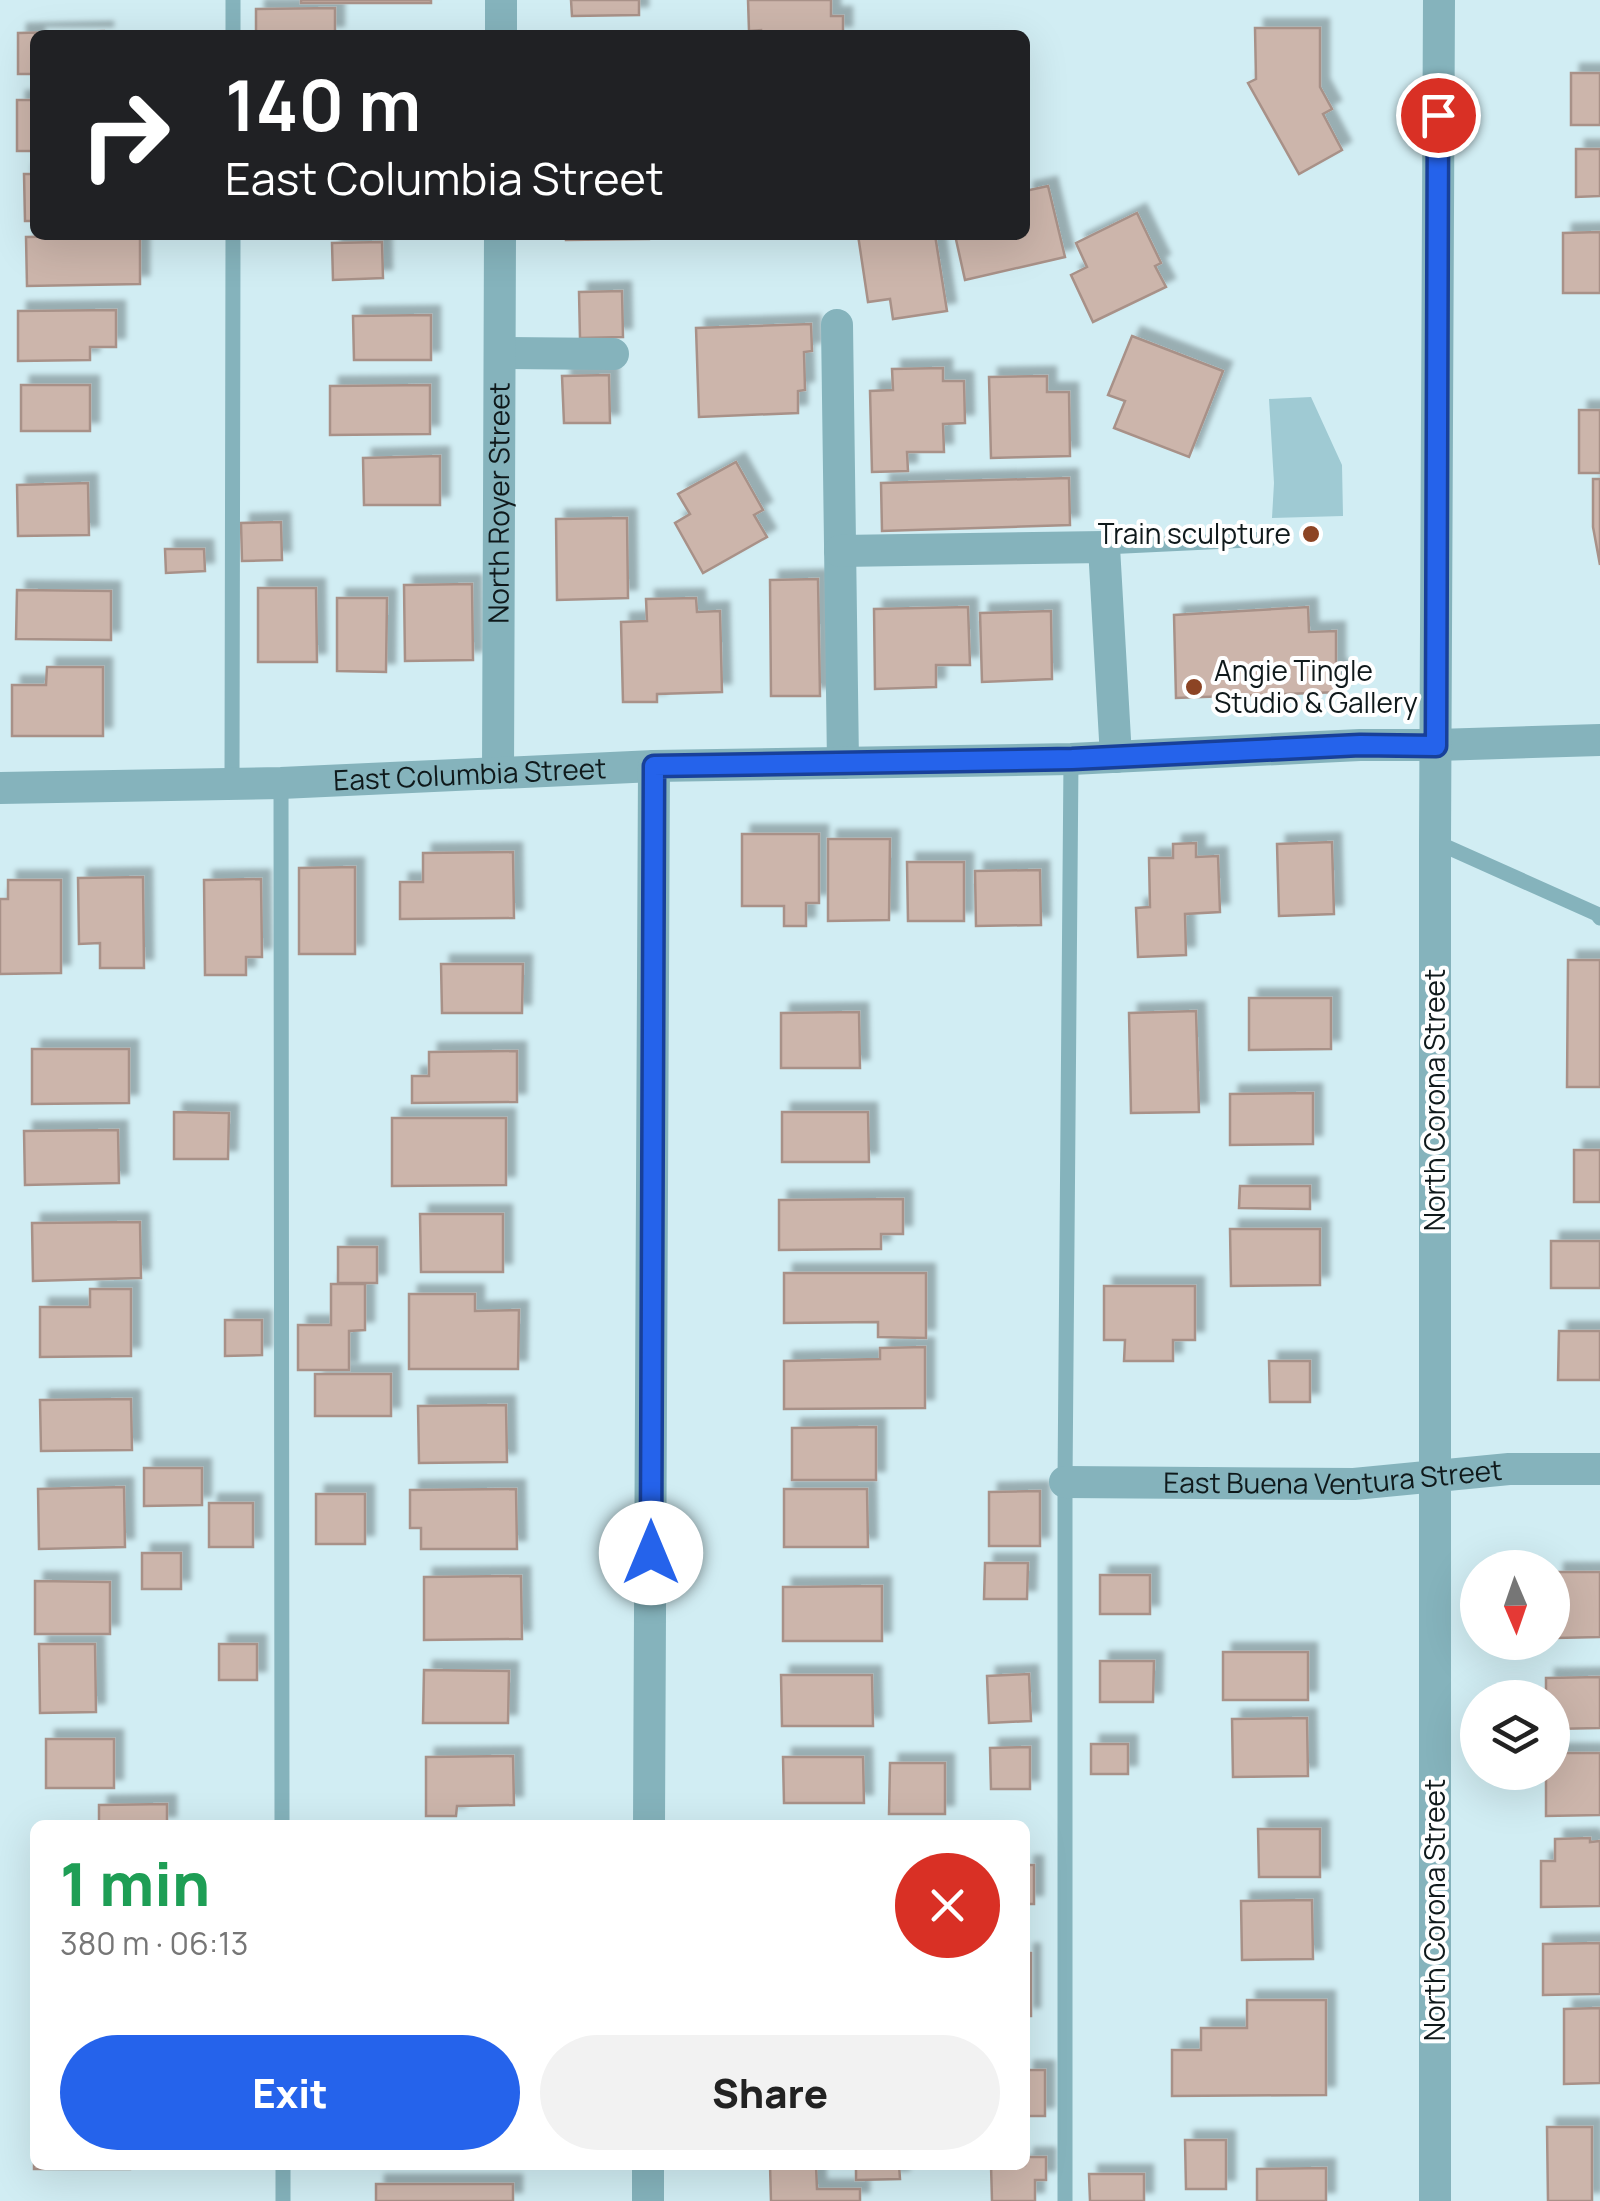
<!DOCTYPE html>
<meta charset="utf-8">
<style>
:root{--surface:#fff;--page:#f2f2f2;--text:#222;--muted:#767676;--accent:#2563eb}
body{margin:0;font-family:Manrope,sans-serif;background:var(--page);color:var(--text);height:100vh;display:flex;flex-direction:column;font-size:38px;white-space:nowrap}
*{box-sizing:border-box;margin:0}
p{font-size:32px;color:var(--muted)}
.icon{flex:none;width:55px;height:55px;fill:none;stroke:currentColor;stroke-width:2;stroke-linecap:round;stroke-linejoin:round}
.map{position:relative;flex:1;overflow:hidden}
.side{position:absolute;left:30px;top:1820px;width:1000px;height:350px;display:flex;flex-direction:column;background:var(--surface);border-radius:15px;box-shadow:0 10px 40px #0002}
.side>*{flex:none}
.guide{position:absolute;left:30px;top:30px;width:1000px;height:210px;border-radius:15px;box-shadow:0 10px 40px #0002;background:#202124;color:#fff;overflow:hidden}
.needle{width:65px;rotate:178deg}
.tools{position:absolute;left:1460px;top:1550px;display:grid;gap:20px}
.tools a{display:grid;place-items:center;width:110px;height:110px;border-radius:50%;background:var(--surface);box-shadow:0 10px 40px #0002;font-size:50px}
.pin{position:absolute;display:grid;place-items:center;width:85px;height:85px;color:#fff;margin:-42px;border:5px solid #fff;border-radius:50%;box-shadow:0 2px 10px #0007}
.me{position:absolute;width:110px;margin:-55px;rotate:0deg;stroke-linejoin:round;filter:drop-shadow(0 0 8px #0008)}
.turn{display:flex;align-items:center;gap:35px;height:210px;padding:0 30px;font-size:45px}
.turn .icon{width:130px;height:130px;stroke-width:2.5}
.turn b{display:block;font-size:70px;line-height:85px}
.round{display:grid;place-items:center;flex:none;width:105px;height:105px;border-radius:52px;background:var(--page)}
.head{display:flex;align-items:center;justify-content:space-between;height:170px;padding:0 30px}
h1{font-size:60px;font-weight:800;line-height:75px;color:#1e9e55}
.cta{display:flex;gap:20px;margin-top:auto;padding:20px 30px}
.cta a{flex:1;height:115px;border-radius:60px;background:var(--accent);color:#fff;font-size:40px;font-weight:800;line-height:115px;text-align:center}
.cta a+a{background:var(--page);color:var(--text)}
.map>svg:first-child{display:block}
</style>
<div class="map">
<svg width="1600" height="2201" viewBox="0 0 1600 2201">
<defs>
<filter id="shadow"><feDropShadow dx="9" dy="-9" stdDeviation="2.5" flood-color="#0004"/></filter>
</defs>
<rect width="100%" height="100%" fill="#d1edf3"/>
<path fill="#9fcad3" d="M1311,397L1342,465L1343,516L1272,518L1274,483L1269,399Z"/>
<g fill="#ccb5ab" stroke="#a89188" stroke-width="2.5" filter="url(#shadow)">
<rect x="301" y="0" width="130" height="3"/>
<path d="M571,0H639V15L572,16Z"/>
<path d="M748,0H831V16H843V35H761V30L749,31Z"/>
<path d="M335,8V35H256V9Z"/>
<path d="M1255,28H1320V87L1332,109L1323,114L1342,150L1299,174L1248,83L1256,79Z"/>
<path d="M104,31V35H35V74H18V33Z"/>
<rect x="1571" y="73" width="29" height="52"/>
<rect x="17" y="100" width="18" height="51"/>
<path d="M1576,149H1600V196L1576,197Z"/>
<path d="M24,174H35V221H25Z"/>
<path d="M1048,186L1065,257L965,280L955,235H1025V191Z"/>
<path d="M1137,213L1161,263L1155,266L1166,287L1093,322L1071,275L1087,267L1076,243Z"/>
<path d="M1600,232V293H1563V233Z"/>
<path d="M140,235V284L27,286L26,237Z"/>
<path d="M566,235H649V239L566,240Z"/>
<path d="M858,235H935L947,311L893,319L890,299L868,302Z"/>
<path d="M382,242L383,278L333,280L332,243Z"/>
<path d="M622,291L623,337L580,338L579,292Z"/>
<path d="M116,310V347H90V360L18,361V311Z"/>
<path d="M431,315V360H354L353,316Z"/>
<path d="M811,324L812,351L804,352L805,390L798,391V413L699,417L696,328Z"/>
<path d="M1132,336L1223,371L1189,457L1114,428L1125,401L1108,395Z"/>
<path d="M943,368V381H964L965,423L943,424L944,452H907L908,471L872,472L870,391L893,390L892,369Z"/>
<path d="M609,375L610,423H564L562,376Z"/>
<path d="M1047,376V392H1069L1070,456L991,458L989,377Z"/>
<rect x="21" y="385" width="69" height="46"/>
<path d="M430,385V434L330,435V386Z"/>
<rect x="1579" y="410" width="21" height="63"/>
<path d="M440,456V505H364L363,458Z"/>
<path d="M736,462L763,510L754,515L767,537L703,573L675,523L690,514L678,494Z"/>
<path d="M1069,478L1070,525L882,531L881,483Z"/>
<path d="M1593,479H1600V565L1593,527Z"/>
<path d="M88,483L89,535L18,536L17,485Z"/>
<path d="M627,518L628,598L557,600L556,519Z"/>
<path d="M281,522L282,560L242,561L241,523Z"/>
<path d="M165,549H204L205,571L166,573Z"/>
<path d="M818,579L820,696H771L770,580Z"/>
<path d="M472,584L473,660L405,661L404,585Z"/>
<path d="M258,588H316L317,662H258Z"/>
<path d="M17,590L111,591V640L16,639Z"/>
<path d="M337,598H387L386,672L337,671Z"/>
<path d="M696,598L697,612L720,611L722,692L657,694V702H623L621,622L647,621L646,599Z"/>
<path d="M968,607L970,665H936V687L875,689L874,609Z"/>
<path d="M1308,607L1309,632L1336,631V669H1339L1340,692L1176,698L1174,615Z"/>
<path d="M1051,611L1052,679L982,682L980,613Z"/>
<path d="M47,667H103V736H12V685H46Z"/>
<path d="M742,834H819V903H806V926H784V906H742Z"/>
<path d="M828,839H890L889,920L828,921Z"/>
<path d="M1332,842L1334,914L1279,916L1277,844Z"/>
<path d="M1196,843V857L1218,856L1220,912L1185,914L1186,955L1138,957L1136,908L1150,907L1149,858H1173V844Z"/>
<path d="M513,852L514,918L400,919V882H423V853Z"/>
<path d="M907,862H964V921H908Z"/>
<path d="M355,867V954H299V868Z"/>
<path d="M1040,870L1041,925L976,926L975,871Z"/>
<path d="M143,877L144,968H100V943L79,944L78,878Z"/>
<path d="M261,879L262,957H246V975H205L204,880Z"/>
<path d="M8,880H61V973L0,974V899H8Z"/>
<path d="M1568,960H1600V1087H1567Z"/>
<path d="M441,964H523L522,1013H442Z"/>
<path d="M1249,998H1331V1049L1249,1050Z"/>
<path d="M1196,1011L1199,1112L1131,1113L1129,1013Z"/>
<path d="M859,1012L860,1068H781V1013Z"/>
<path d="M32,1049H129V1103L32,1104Z"/>
<path d="M517,1051V1102L412,1103V1076H429V1052Z"/>
<path d="M1313,1093V1144L1230,1145V1094Z"/>
<path d="M174,1112L229,1113L228,1159H174Z"/>
<path d="M782,1112H868L869,1162H782Z"/>
<path d="M392,1118H506V1185L392,1186Z"/>
<path d="M118,1130L119,1183L25,1185L24,1131Z"/>
<rect x="1574" y="1150" width="26" height="52"/>
<path d="M1240,1186H1310V1209L1239,1208Z"/>
<path d="M903,1199V1234H881V1249L779,1250V1200Z"/>
<path d="M420,1214H503V1272H421Z"/>
<path d="M140,1222L141,1278L33,1281L32,1223Z"/>
<path d="M1230,1229H1320V1285L1231,1286Z"/>
<rect x="1551" y="1241" width="49" height="47"/>
<rect x="338" y="1247" width="39" height="36"/>
<path d="M784,1273H926V1338L878,1337V1322L784,1323Z"/>
<path d="M331,1284H365V1330L349,1331V1370H298V1325H331Z"/>
<path d="M1104,1286H1195V1340H1173V1361H1124L1125,1340H1104Z"/>
<path d="M90,1289H131V1356L40,1357V1307H90Z"/>
<path d="M409,1294H475V1311L519,1310L518,1369H409Z"/>
<path d="M225,1320H262V1355L225,1356Z"/>
<path d="M1559,1331H1600V1380H1558Z"/>
<path d="M925,1347V1408L784,1409V1361L880,1359V1348Z"/>
<path d="M1269,1361H1310V1402H1270Z"/>
<rect x="315" y="1374" width="76" height="42"/>
<path d="M131,1399L132,1450L41,1451L40,1400Z"/>
<path d="M506,1405L507,1462L419,1463L418,1406Z"/>
<path d="M876,1427V1480H792V1428Z"/>
<path d="M144,1468H202V1505L144,1506Z"/>
<path d="M124,1487L125,1547L39,1549L38,1489Z"/>
<path d="M516,1489L517,1549H421V1528H410V1490Z"/>
<path d="M784,1489H867L868,1547H784Z"/>
<path d="M1040,1491V1546H989V1492Z"/>
<rect x="316" y="1494" width="49" height="50"/>
<rect x="209" y="1503" width="44" height="44"/>
<rect x="142" y="1553" width="39" height="36"/>
<path d="M985,1563H1028L1027,1599H984Z"/>
<path d="M1555,1572H1600V1637L1556,1638Z"/>
<rect x="1100" y="1575" width="50" height="39"/>
<path d="M521,1576L522,1639L424,1640V1577Z"/>
<path d="M35,1581L110,1582V1634H35Z"/>
<path d="M882,1586V1641H783V1587Z"/>
<path d="M39,1644H95L96,1712L40,1713Z"/>
<rect x="219" y="1644" width="38" height="36"/>
<rect x="1223" y="1652" width="85" height="48"/>
<path d="M1100,1661H1154L1153,1702H1100Z"/>
<path d="M424,1670L509,1671L508,1723H423Z"/>
<path d="M1029,1674L1031,1721L989,1723L987,1676Z"/>
<path d="M781,1675H872L873,1726H782Z"/>
<path d="M1600,1677V1728L1552,1729V1698H1546V1678Z"/>
<path d="M1307,1718L1308,1776L1233,1777L1232,1719Z"/>
<rect x="46" y="1739" width="68" height="49"/>
<rect x="1091" y="1744" width="37" height="30"/>
<path d="M1030,1747V1789H991L990,1748Z"/>
<path d="M1552,1753H1600V1815L1546,1816V1772H1552Z"/>
<path d="M513,1756L514,1805L457,1806L456,1816H426V1757Z"/>
<path d="M783,1757H863L864,1803H784Z"/>
<path d="M890,1763H945V1814H889Z"/>
<path d="M167,1804V1825H99V1805Z"/>
<path d="M1258,1829H1320V1877H1259Z"/>
<path d="M1590,1838V1842L1600,1841V1906L1541,1907V1861H1555V1839Z"/>
<rect x="1025" y="1865" width="9" height="39"/>
<path d="M1312,1900L1313,1959L1242,1960L1241,1901Z"/>
<path d="M1600,1943V1994L1543,1995V1944Z"/>
<rect x="1025" y="1953" width="6" height="63"/>
<path d="M1247,2000H1326V2095L1172,2096V2050H1201V2028H1247Z"/>
<path d="M1600,2008V2083L1564,2084V2009Z"/>
<rect x="1025" y="2070" width="20" height="46"/>
<path d="M34,2115L35,2165H130V2169H34Z"/>
<path d="M1547,2127H1592V2201H1548Z"/>
<path d="M1185,2140H1226V2189H1186Z"/>
<path d="M1025,2157H1046V2180H1035V2201H992L991,2165H1025Z"/>
<path d="M770,2165H816L817,2189H860V2201H771Z"/>
<path d="M856,2165H899L900,2179L856,2180Z"/>
<path d="M1326,2168V2201H1257V2169Z"/>
<path d="M1089,2174H1144V2201H1090Z"/>
<rect x="376" y="2184" width="137" height="17"/>
</g>
<g fill="none" stroke-linecap="round" stroke-linejoin="round">
<g stroke="#85b3bc" stroke-width="15">
<path d="M233,35V0"/>
<path d="M1104,547L1270,539"/>
<path d="M281,783L282,1825"/>
<path d="M232,784L233,235"/>
<path d="M1436,842L1597,914L1600,918"/>
<path d="M283,2165V2201"/>
<path d="M1065,2201V1482L1071,759"/>
</g>
<g stroke="#85b3bc" stroke-width="32">
<path d="M501,35V0"/>
<path d="M837,325L843,763"/>
<path d="M500,353L613,354"/>
<path d="M840,551L1104,547L1116,757"/>
<path id="s1" d="M498,773L500,235"/>
<path id="s2" d="M0,788L281,783L654,766L1071,759L1360,745H1437L1600,740"/>
<path id="s3" d="M1065,1482L1354,1484L1509,1469H1600"/>
<path d="M649,1825L654,766"/>
<path d="M648,2201V2165"/>
<path d="M1435,2201V841L1439,0"/>
</g>
</g>
<g fill="none" stroke-linecap="round" stroke-linejoin="round">
<g stroke="#184099" stroke-width="25">
<path id="route" d="M651,1553L654,766L1072,759L1360,745L1436,746L1438,115"/>
</g>
<use href="#route" stroke="#2563eb" stroke-width="18"/>
</g>
<g fill="#8c4424" stroke="#fff" stroke-width="4">
<circle cx="1311" cy="534" r="10"/>
<circle cx="1194" cy="687" r="10"/>
</g>
<g text-anchor="middle" stroke-width="8" stroke-linejoin="round" paint-order="stroke">
<g font-size="28" fill="#0f191b" stroke="#fff">
<text dy="10" stroke="none"><textPath href="#s1" startOffset="270">North Royer Street</textPath></text>
<text dy="10" stroke="none"><textPath href="#s2" startOffset="470">East Columbia Street</textPath></text>
<text transform="translate(1435 1100) rotate(-90)" y="10">North Corona Street</text>
<text dy="10" stroke="none"><textPath href="#s3" startOffset="268">East Buena Ventura Street</textPath></text>
<text transform="translate(1435 1910) rotate(-90)" y="10">North Corona Street</text>
</g>
<g font-size="28" fill="#0f191b" stroke="#fff" text-anchor="end">
<text x="1291" y="544">Train sculpture</text>
<text x="1214" y="681" text-anchor="start">Angie Tingle<tspan x="1214" dy="32">Studio &amp; Gallery</tspan></text>
</g>
</g>
</svg>
<div class="tools">
<a><svg class="needle" viewBox="-14 -14 28 28"><path d="M0-13l5 13h-10z" fill="#e53935"/><path d="M0 13l5-13h-10z" fill="#767676"/></svg></a>
<a><svg class="icon" aria-label="layers" viewBox="0 0 24 24"><path d="M12 4l9 5-9 5-9-5zM3 14l9 5 9-5"/></svg></a>
</div>
<div class="pin" style="left:1438px;top:115px;background:#d93025"><svg class="icon" aria-label="arrive" viewBox="0 0 24 24"><path d="M6 21V4h12l-3 4 3 4H6"/></svg></div>
<svg class="me" style="left:651px;top:1553px" viewBox="-20 -20 40 40"><circle r="19" fill="#fff"/><path d="M0-13L10 11 0 6-10 11z" fill="#2563eb"/></svg>
<div class="guide">
<div class="turn"><svg class="icon" aria-label="right" viewBox="0 0 24 24"><path d="M7 20v-9h11M14 6l5 5-5 5"/></svg><div><b>140 m</b>East Columbia Street</div></div>
</div>
<section class="side">
<div class="head"><div><h1>1 min</h1><p>380 m · 06:13</p></div><a class="round" style="background:#d93025;color:#fff"><svg class="icon" aria-label="close" viewBox="0 0 24 24"><path d="M6 6l12 12M18 6L6 18"/></svg></a></div>
<div class="cta"><a>Exit</a><a>Share</a></div>
</section>
</div>
